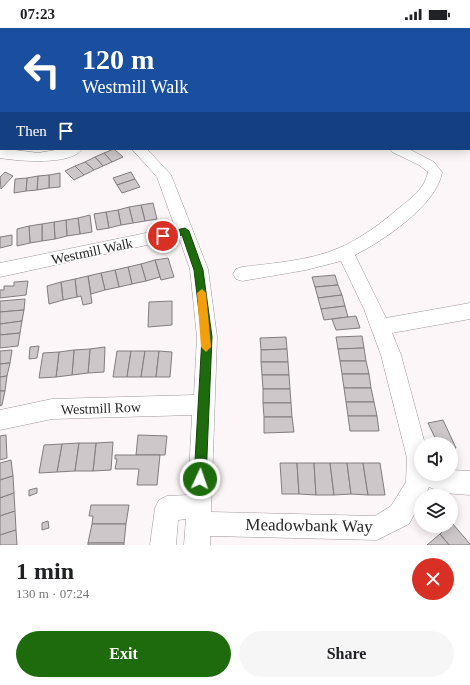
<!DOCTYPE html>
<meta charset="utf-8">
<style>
:root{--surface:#fff;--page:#f6f6f6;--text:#202124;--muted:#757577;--accent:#1d6b0c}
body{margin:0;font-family:"Times New Roman",serif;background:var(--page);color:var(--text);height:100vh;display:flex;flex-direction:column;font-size:15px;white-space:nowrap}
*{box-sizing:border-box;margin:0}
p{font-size:13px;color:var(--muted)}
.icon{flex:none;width:22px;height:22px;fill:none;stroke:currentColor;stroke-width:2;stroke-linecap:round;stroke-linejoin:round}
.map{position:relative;height:517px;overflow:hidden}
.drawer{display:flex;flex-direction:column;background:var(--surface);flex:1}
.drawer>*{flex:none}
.guide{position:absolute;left:0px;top:0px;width:470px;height:122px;box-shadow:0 2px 10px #0003;background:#1a4fa0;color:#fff;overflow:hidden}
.controls{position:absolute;left:414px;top:409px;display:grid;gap:8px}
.controls a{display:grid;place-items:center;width:44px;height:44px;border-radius:50%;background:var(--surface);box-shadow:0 2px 10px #0003;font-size:20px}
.pin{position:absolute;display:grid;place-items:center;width:34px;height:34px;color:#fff;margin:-17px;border:2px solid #fff;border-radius:50%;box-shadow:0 1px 4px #0007}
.me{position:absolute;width:44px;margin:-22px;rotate:3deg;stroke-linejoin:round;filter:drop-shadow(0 0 3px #0008)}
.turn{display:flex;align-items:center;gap:14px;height:84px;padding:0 16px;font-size:18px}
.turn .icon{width:52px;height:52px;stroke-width:2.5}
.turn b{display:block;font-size:28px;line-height:34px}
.then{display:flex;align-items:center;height:38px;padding:0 16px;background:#0003;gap:8px;font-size:15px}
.round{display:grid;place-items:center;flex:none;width:42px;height:42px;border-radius:21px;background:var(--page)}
.overview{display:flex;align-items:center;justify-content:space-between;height:68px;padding:0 16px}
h1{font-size:24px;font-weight:700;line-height:30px}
.cta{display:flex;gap:8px;margin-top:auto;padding:8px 16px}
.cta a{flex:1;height:46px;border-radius:24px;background:var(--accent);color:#fff;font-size:16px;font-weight:700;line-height:46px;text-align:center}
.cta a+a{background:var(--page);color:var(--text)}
.status{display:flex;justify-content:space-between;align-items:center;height:28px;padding:0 20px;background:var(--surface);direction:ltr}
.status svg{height:11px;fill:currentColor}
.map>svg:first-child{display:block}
</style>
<div class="status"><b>07:23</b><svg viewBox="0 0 49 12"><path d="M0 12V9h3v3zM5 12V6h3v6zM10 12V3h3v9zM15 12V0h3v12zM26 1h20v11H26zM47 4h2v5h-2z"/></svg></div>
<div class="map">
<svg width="470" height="517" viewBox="0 0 470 517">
<rect width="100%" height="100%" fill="#fcf6f8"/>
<g fill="#cdc7ca" stroke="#817c7e">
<path d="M83,0H140L143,1H86Z"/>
<path d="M114,121L123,129L112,134L104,125Z"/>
<path d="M104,125L112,134L103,138L95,129Z"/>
<path d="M95,129L103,138L94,142L85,134Z"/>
<path d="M85,134L94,142L84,147L75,138Z"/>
<path d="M75,138L84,147L74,152L65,143Z"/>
<path d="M5,144L13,148L1,161L0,149Z"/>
<path d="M131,144L135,151L117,157L113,150Z"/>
<path d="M60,145V159L49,160V147Z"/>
<path d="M49,147V160L37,162L38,148Z"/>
<path d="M38,148L37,162L26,163L27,150Z"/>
<path d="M27,150L26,163L14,165L15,151Z"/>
<path d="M135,151L140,159L122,165L117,157Z"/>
<path d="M153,175L157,191L145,193L141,177Z"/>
<path d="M141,177L145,193L133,195L129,179Z"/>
<path d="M129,179L133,195L121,197L118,182Z"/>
<path d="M118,182L121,197L109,200L106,184Z"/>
<path d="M106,184L109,200L97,202L94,186Z"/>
<path d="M90,187L92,204L80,206L78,190Z"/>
<path d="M78,190L80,206L67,208L66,192Z"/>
<path d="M66,192L67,208L55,211L54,194Z"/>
<path d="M54,194L55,211L42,213V196Z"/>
<path d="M42,196V213L30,215L29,198Z"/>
<path d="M29,198L30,215L17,218V201Z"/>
<path d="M12,207V217L0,220V209Z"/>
<path d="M168,230L174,249L161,252L155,232Z"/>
<path d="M155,232L160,249L146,253L141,236Z"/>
<path d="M141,236L146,253L132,256L128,239Z"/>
<path d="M128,239L132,256L119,259L115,242Z"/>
<path d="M115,242L119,259L105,262L101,245Z"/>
<path d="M101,245L105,262L91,266L88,248Z"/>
<path d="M335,247L338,257L315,259L312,249Z"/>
<path d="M88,248L92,275L83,277L81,268L77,269L75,251Z"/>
<path d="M75,251L77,269L63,272L61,254Z"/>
<path d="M28,253L26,267L0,270V262H4V258H14V254Z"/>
<path d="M61,254L63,272L49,276L47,258Z"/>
<path d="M338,257L342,267L318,270L315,259Z"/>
<path d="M342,267L345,278L321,281L318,270Z"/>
<path d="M25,271L24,282L0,284V273Z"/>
<path d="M172,273V297L148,299L149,274Z"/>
<path d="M345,278L348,289L324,292L321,281Z"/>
<path d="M24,282L22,293L0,296V284Z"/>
<path d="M356,288L360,300L336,302L332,291Z"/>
<path d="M22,293L20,305L0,307V296Z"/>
<path d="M20,305L18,318L0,320V307Z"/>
<path d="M362,308L364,320L338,321L336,309Z"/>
<path d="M286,309L287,321L261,322L260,310Z"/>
<path d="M39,318L37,330L29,331L30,319Z"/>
<path d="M105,319L104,344L88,345L90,321Z"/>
<path d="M364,320L366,333H340L338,321Z"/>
<path d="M90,321L88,345L72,347L74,322Z"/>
<path d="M287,321L288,334H261V322Z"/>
<path d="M12,322L10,335L0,336V323Z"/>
<path d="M74,322L72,347L56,349L59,324Z"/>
<path d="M117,323H131L127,349H113Z"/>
<path d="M131,323H145L141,349H127Z"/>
<path d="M145,323H159L156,349H141Z"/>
<path d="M159,323L172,324L170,349H156Z"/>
<path d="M59,324L56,349L39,350L43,325Z"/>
<path d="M340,333H366L369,346H342Z"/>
<path d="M261,334H288L289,347H262Z"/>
<path d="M10,335L7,348L0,349V336Z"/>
<path d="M342,346H369L371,360H344Z"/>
<path d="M262,347H289L290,361H263Z"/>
<path d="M7,348L5,363H0V349Z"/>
<path d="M344,360H371L374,374H346Z"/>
<path d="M263,361H290L291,375H263Z"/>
<path d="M0,363H5L2,377L0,378Z"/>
<path d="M346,374H374L377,388H348Z"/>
<path d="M263,375H291L292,389H264Z"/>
<path d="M348,388H377L379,403H350Z"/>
<path d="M264,389H292L294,404L264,405Z"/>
<path d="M443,392L456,420L451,421V416H438L428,395Z"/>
<path d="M6,407L7,430L0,432V408Z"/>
<path d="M138,407L167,408L165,427H136Z"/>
<path d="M113,414L111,442L93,443L96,415Z"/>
<path d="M79,415L75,443L57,444L62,416Z"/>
<path d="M79,415H96L93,443H75Z"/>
<path d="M62,416L57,444L39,445L44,417Z"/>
<path d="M115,427H160L157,457H137L139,441H115L117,431H115Z"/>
<path d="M11,432L13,448L0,452V435Z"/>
<path d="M280,435H297L299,466H282Z"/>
<path d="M297,435H314L316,467L299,466Z"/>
<path d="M314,435H330L334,467H316Z"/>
<path d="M330,435H347L351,466L334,467Z"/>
<path d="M347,435H363L368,467L351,466Z"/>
<path d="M363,435H380L385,467H368Z"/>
<path d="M13,448L14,465L0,470V452Z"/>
<path d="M37,460V465L29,468V462Z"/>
<path d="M14,465L15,483L0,488V470Z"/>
<path d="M91,477H129L126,496H92L93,488H89Z"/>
<path d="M15,483L16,502L0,507V488Z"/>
<path d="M48,493L49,500L42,502V495Z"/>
<path d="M452,495L470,516V517H449L440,506L448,498H451Z"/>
<path d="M92,496H126L124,515H88Z"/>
<path d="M16,502L17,517H0V507Z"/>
<path d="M440,506L449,517H427Z"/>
<rect x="88" y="515" width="36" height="2"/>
</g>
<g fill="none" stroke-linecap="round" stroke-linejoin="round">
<g stroke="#9c9699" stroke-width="1">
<g id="minor">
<rect x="0" y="1" width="1" height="7"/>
<path d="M0,67H1L0,76Z"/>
<path d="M0,120L38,125L61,121H82C71,138 18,133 0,130Z"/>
<path d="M132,121H147L171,147L208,241L217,309L211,484L375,488L391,478L406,454L407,430L381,327L364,281L341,233L306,242L242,253L236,251L233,246L236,241L242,239C273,235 309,233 339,220C360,211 382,195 400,179C412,170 425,160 428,144L419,137L392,124L390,121L411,122L434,134L442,144C438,176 383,213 355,227L386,290L470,275V291L392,305L401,327L425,416H421V446H451V442L470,443V467L443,465L429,459L425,468H421V474L409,496L377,512L210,508V517H184L186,491L178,492L176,517H150L155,480L159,472L167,468L188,467L192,387L52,391L0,402V382L52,371L194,367L197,309L190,241L179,210L0,249V235L175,199L157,149Z"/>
</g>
</g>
<use href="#minor" fill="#fff" fill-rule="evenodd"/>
</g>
<path fill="#1d6b0c" stroke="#134608" d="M185,200L189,203L203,242L212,309L206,451L204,456L200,457L196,456L194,451L202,309L194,242L182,207L163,211L159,208L163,205Z"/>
<path fill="#f59e0b" d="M202,261L206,265L211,319L206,324L201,319L197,265Z"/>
<g text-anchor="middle" stroke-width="3.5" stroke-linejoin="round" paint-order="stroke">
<g font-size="14" fill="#292728" stroke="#fff">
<text transform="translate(92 223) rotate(-12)" y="5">Westmill Walk</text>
<text transform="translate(101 380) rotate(-2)" y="5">Westmill Row</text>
</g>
<g font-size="17" fill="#292728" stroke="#fff">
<text transform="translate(309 497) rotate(1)" y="6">Meadowbank Way</text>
</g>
</g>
</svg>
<div class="controls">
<a><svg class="icon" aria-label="sound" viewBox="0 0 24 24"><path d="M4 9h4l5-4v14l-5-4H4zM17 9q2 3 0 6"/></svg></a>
<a><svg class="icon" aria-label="layers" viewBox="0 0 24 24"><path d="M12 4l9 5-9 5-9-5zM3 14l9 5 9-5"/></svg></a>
</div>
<div class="pin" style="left:163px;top:208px;background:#d93025"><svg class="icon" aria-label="arrive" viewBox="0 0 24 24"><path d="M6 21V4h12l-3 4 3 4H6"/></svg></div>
<svg class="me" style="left:200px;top:451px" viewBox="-20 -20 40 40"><circle r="17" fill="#1d6b0c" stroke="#fff" stroke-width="3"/><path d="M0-11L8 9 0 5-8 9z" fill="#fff"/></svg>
<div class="guide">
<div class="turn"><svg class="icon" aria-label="left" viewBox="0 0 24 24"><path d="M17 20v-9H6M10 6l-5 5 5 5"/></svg><div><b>120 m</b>Westmill Walk</div></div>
<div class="then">Then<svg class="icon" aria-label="arrive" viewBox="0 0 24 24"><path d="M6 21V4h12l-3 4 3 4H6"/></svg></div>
</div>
</div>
<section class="drawer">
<div class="overview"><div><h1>1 min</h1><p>130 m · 07:24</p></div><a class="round" style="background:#d93025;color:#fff"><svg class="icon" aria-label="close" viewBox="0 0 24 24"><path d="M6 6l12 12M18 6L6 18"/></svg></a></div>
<div class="cta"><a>Exit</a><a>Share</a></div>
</section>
